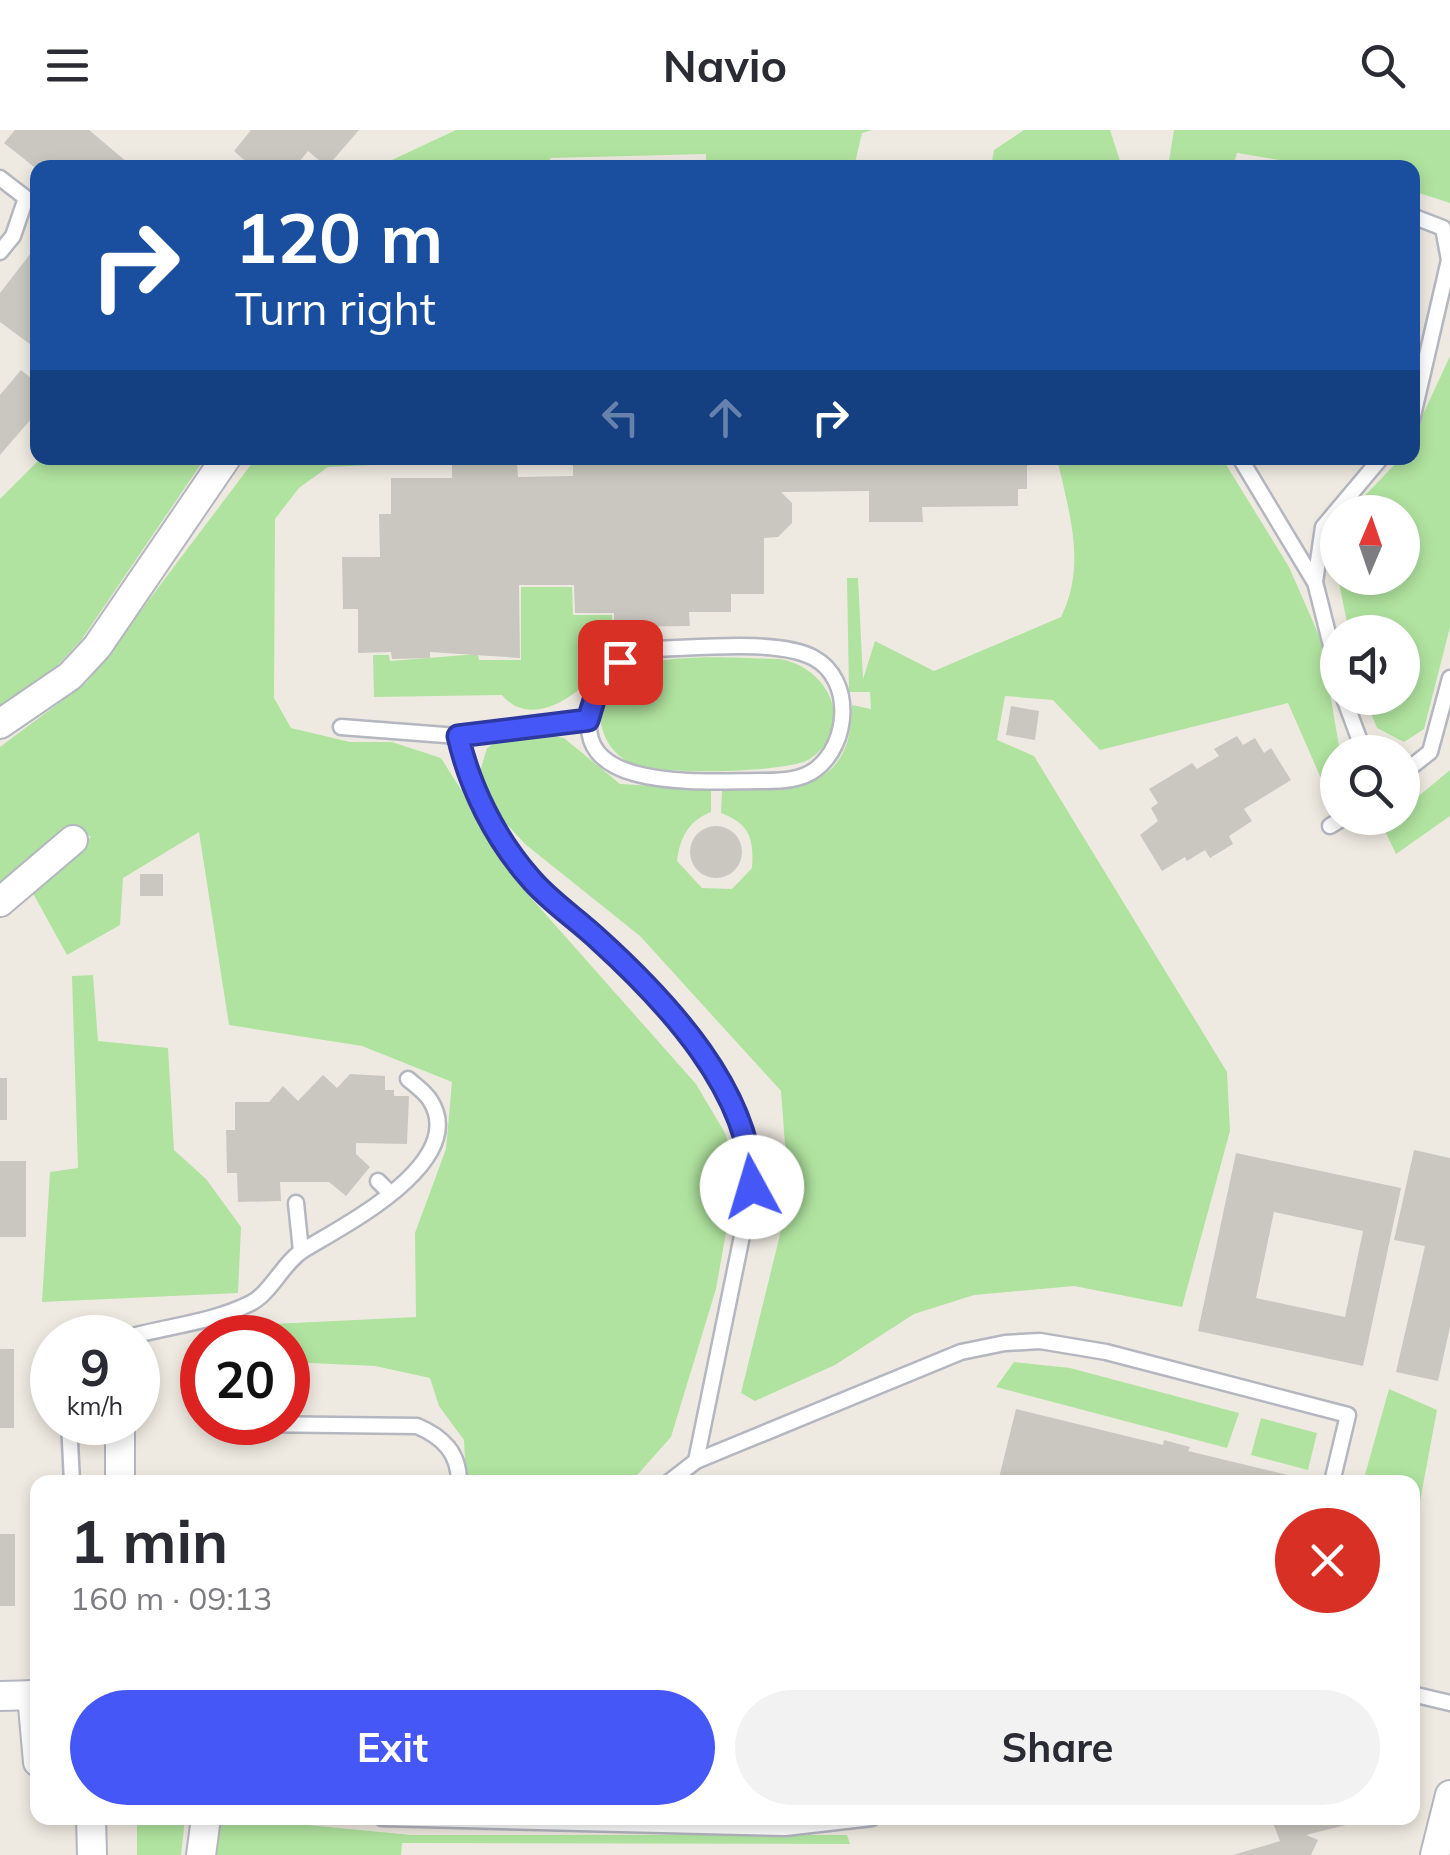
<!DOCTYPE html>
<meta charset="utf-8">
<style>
:root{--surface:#fff;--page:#f2f2f3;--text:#2b2b33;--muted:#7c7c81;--accent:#4557f7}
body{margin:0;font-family:Mulish,sans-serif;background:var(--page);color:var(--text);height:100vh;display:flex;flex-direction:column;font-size:38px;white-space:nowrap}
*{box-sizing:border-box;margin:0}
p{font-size:32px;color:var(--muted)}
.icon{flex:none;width:55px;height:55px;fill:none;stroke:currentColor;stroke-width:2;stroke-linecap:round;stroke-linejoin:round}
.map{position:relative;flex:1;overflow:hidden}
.panel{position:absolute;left:30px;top:1345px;width:1390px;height:350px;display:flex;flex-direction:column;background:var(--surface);border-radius:20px;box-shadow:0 5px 15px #0003}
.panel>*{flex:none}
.top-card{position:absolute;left:30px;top:30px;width:1390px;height:305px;border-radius:20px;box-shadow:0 5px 15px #0003;background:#1a4fa0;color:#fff;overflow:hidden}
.needle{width:65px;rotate:2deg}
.tools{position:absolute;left:1320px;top:365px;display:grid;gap:20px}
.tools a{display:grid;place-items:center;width:100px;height:100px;border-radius:50%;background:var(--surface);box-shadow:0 5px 15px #0003;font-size:50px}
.speed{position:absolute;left:30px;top:1185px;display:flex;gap:20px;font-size:50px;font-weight:700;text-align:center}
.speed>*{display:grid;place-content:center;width:130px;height:130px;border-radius:50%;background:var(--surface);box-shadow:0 5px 15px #0003;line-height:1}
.speed small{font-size:25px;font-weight:400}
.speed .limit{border:15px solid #d22;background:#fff;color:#111}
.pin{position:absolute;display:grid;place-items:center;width:85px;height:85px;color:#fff;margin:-42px;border-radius:20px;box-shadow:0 5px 15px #0006}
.me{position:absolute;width:110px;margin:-55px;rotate:354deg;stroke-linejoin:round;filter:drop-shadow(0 0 8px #0008)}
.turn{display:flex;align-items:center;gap:35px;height:210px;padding:0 40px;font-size:45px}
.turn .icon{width:130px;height:130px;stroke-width:2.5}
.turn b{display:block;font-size:70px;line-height:85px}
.lanes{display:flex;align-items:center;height:95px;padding:0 40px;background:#0003;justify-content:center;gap:50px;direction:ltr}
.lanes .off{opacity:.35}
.round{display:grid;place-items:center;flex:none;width:105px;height:105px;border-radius:52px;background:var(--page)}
.headline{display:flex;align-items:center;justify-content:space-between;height:170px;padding:0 40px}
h1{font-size:60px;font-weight:700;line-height:75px}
.cta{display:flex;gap:20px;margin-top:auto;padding:20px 40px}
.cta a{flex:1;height:115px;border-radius:60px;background:var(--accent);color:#fff;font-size:40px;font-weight:700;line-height:115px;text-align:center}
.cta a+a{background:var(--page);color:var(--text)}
header{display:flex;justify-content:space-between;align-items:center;height:130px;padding:0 40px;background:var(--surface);font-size:45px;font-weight:700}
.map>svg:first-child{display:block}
</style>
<header><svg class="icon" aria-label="menu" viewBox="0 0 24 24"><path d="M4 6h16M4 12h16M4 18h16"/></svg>Navio<svg class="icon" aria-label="search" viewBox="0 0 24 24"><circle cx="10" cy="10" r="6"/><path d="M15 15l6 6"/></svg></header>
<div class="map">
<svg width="1450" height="1725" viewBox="0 0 1450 1725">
<rect width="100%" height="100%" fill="#efeae1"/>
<g fill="#b0e39f">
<path d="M456,0H872L862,3L854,37H706V24L550,28V38L377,37Z"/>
<path d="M1024,0H1110L1122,37H991L994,20Z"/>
<path d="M1174,0H1450V73L1413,61L1412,38L1322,37L1237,23L1233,37H1168Z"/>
<path d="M1450,226V497L1424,599L1404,612L1377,598L1365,568H1402V502H1349L1338,448H1402V382H1349L1401,328H1412L1413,306Z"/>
<path d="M41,328H205L82,509L58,535L0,577V369Z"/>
<path d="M256,328H373V335L328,337L299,358L275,389L274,568L291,598L350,612H392L441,628L525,761L696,954L725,1003L737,1040L716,1159L671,1307L631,1352H466L464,1310L439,1276L430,1248L375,1236L288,1232V1208L211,1207L212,1197L416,1187L415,1103L446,1019L452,952L362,916L229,895L199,702L123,748L120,795L67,825L29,756L91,707L72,695L0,754V617L87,552Z"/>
<path d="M1057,328H1222L1289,437L1321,510L1340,622L1337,658L1327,662L1288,573L1100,620L1053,570L1005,566L997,610L1034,626L1227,942L1230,1001L1182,1177L1074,1156L974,1165L914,1184L835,1235L755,1271L741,1263L789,1068L781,961L640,806L525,714L488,674L479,645L487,618L505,606L531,602L564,608L620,654L711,659V682C688,691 680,708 677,731L702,758L732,759L752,738C754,709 750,694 721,683L722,661C791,659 852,664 852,575L871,579L870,562H849L847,448H858L863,549L875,511L934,541L1061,487C1087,434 1069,383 1057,328Z"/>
<path d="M521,457H572L573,485H612C612,497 615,513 609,524C592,557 534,604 502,565L374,567L373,525H389L390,531L478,524L479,530H521Z"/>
<path d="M780,529C828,537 858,596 810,629C788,643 661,645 635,635C621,630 609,618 604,604C568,509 731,529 780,529Z"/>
<path d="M1450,640V686L1396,724L1382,695L1392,688H1402L1403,679Z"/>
<path d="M93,845L98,911L168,918L174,1020L206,1049L241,1097L238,1163L42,1172L50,1042L78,1038L72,846Z"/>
<path d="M1014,1232L1070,1238L1239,1283L1227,1318L996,1257Z"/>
<path d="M1389,1259L1437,1280L1413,1409L1412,1352H1363Z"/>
<path d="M1261,1288L1317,1303L1308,1340L1251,1325Z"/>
<path d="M137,1688H185L181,1725H137Z"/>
<path d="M237,1688L411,1705H847L850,1714L402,1713L401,1725H207L220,1690Z"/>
</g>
<g fill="#cac7c0" fill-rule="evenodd">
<path d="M15,0H89L134,38L38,40L4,13Z"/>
<path d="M251,0H359L327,37L308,21L294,38H253L234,21Z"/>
<path d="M38,114V220L0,192V163Z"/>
<path d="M21,240L38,254V281L0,325V265Z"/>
<path d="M573,328H1027V359H1018V376L922,377L923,392H869V361L781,362L792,373V393L778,407L764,408V464H731V482H689L690,496L614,497V483H575L574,455H519L520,528L430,522V528L392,529L391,522L358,523V479H343L342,427H380L379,384H391V348H452V334H517L518,347L573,346Z"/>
<path d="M1011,576L1039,581L1035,610L1006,605Z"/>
<path d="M1237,606L1243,615L1255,608L1264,623L1271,618L1291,650L1244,679L1252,691L1229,706L1233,714L1210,728L1205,720L1187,731L1185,727L1162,741L1140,705L1158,691L1151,678L1158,673L1149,659L1192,633L1197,639L1219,626L1214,619Z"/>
<circle cx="716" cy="722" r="26"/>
<rect x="140" y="744" width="23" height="22"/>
<path d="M350,944L385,946V960H394V966H409L407,1014L356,1013V1024L370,1037L346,1066L329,1052H280L281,1071L238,1072L237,1043H227L226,1000H235V972H269L283,956L298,971L323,945L337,958Z"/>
<rect x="0" y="948" width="7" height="42"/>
<path d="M1414,1020L1450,1028V1197L1438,1251L1396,1242L1425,1116L1394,1110Z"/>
<path d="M1236,1023L1401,1058L1363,1236L1198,1201ZM1274,1082L1363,1101L1345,1187L1256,1168Z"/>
<rect x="0" y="1031" width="26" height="76"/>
<rect x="0" y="1219" width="14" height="79"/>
<path d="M1016,1279L1163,1315L1164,1310L1190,1317L1188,1321L1304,1349L1303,1352H1073L1047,1346L1046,1352H998Z"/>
<path d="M347,1347L401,1349V1352H347Z"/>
<rect x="0" y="1404" width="15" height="72"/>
<path d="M1271,1688H1354L1350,1694L1306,1705L1318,1710L1311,1725H1233L1280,1711Z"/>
</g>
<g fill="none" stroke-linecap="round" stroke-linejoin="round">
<g stroke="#b4b6c0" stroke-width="19">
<g id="lane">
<path d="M0,48L26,68L13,106L0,122"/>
<path d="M1412,86L1443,98L1449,130L1412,290"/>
<path d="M1240,328L1314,451"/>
<path d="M647,519C688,519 779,508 814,528C854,550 849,614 816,639C802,650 782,651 765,651C716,650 566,666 592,577C601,546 619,533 647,519Z"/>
<path d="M1338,543L1315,452L1323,397L1381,328"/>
<path d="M1344,568L1364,622"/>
<path d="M341,597L458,606L588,591"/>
<path d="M458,606C470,658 495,708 530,748C549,771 577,789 599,809C666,871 752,962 752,1057L696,1331"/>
<path d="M1402,644L1430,622L1450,548"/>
<path d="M1330,696L1343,688"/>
<path d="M378,1051L390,1063"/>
<path d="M296,1073L301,1121"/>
<path d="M125,1208C167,1196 211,1193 251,1173C272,1162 283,1132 305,1119C343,1096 470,1032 430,970C425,962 415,955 408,949"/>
<path d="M69,1292L72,1352"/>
<path d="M253,1294L417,1296C443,1307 459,1323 459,1352"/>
<path d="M669,1352L696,1331L961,1222L1005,1213L1040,1211L1106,1222L1348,1285L1332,1352"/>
<path d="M1412,1564L1450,1573"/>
<path d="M382,1688L785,1698L872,1688"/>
</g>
</g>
<g stroke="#b4b6c0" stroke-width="32">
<g id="street">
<path d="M0,594L70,546L97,517L226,328"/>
<path d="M0,772L73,710"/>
<path d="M120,1352V1292"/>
<path d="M32,1565L38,1632"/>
<path d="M0,1566L38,1565"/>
<path d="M91,1688L92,1725"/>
<path d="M201,1725L206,1688"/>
<path d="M1435,1725L1450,1665"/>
</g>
</g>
<use href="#lane" stroke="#fff" stroke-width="14"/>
<use href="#street" stroke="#fff" stroke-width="28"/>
</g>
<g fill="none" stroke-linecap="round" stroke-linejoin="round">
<g stroke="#2d39a1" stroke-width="25">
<path id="route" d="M620,532L598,557L588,590L458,606C470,658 495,708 530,748C549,771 577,789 599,810C666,871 752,962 752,1057"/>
</g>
<use href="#route" stroke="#4557f7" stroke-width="18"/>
</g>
</svg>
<div class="tools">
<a><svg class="needle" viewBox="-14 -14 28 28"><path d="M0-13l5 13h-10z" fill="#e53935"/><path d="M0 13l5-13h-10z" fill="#7c7c81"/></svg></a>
<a><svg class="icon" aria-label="sound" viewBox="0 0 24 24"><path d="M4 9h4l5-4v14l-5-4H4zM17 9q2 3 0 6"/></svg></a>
<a><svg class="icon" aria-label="search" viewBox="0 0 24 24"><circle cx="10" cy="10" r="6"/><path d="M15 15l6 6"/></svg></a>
</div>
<div class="speed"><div>9<small>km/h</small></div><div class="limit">20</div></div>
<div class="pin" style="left:620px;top:532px;background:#d93025"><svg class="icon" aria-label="arrive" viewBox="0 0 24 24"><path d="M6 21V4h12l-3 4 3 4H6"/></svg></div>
<svg class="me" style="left:752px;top:1057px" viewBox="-20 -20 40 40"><circle r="19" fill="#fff"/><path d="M0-13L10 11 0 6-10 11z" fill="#4557f7"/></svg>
<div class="top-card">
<div class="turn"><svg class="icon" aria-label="right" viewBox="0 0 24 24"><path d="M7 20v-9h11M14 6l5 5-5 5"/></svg><div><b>120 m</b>Turn right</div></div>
<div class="lanes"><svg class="icon off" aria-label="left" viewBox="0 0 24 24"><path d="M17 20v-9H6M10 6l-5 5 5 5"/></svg><svg class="icon off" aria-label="ahead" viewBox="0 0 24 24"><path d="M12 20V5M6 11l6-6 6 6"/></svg><svg class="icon" aria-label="right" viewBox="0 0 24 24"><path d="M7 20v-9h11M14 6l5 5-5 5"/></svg></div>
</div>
<section class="panel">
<div class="headline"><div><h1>1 min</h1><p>160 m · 09:13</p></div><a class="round" style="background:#d93025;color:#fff"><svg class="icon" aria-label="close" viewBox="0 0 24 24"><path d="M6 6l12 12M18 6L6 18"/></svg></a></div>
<div class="cta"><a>Exit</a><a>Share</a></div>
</section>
</div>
